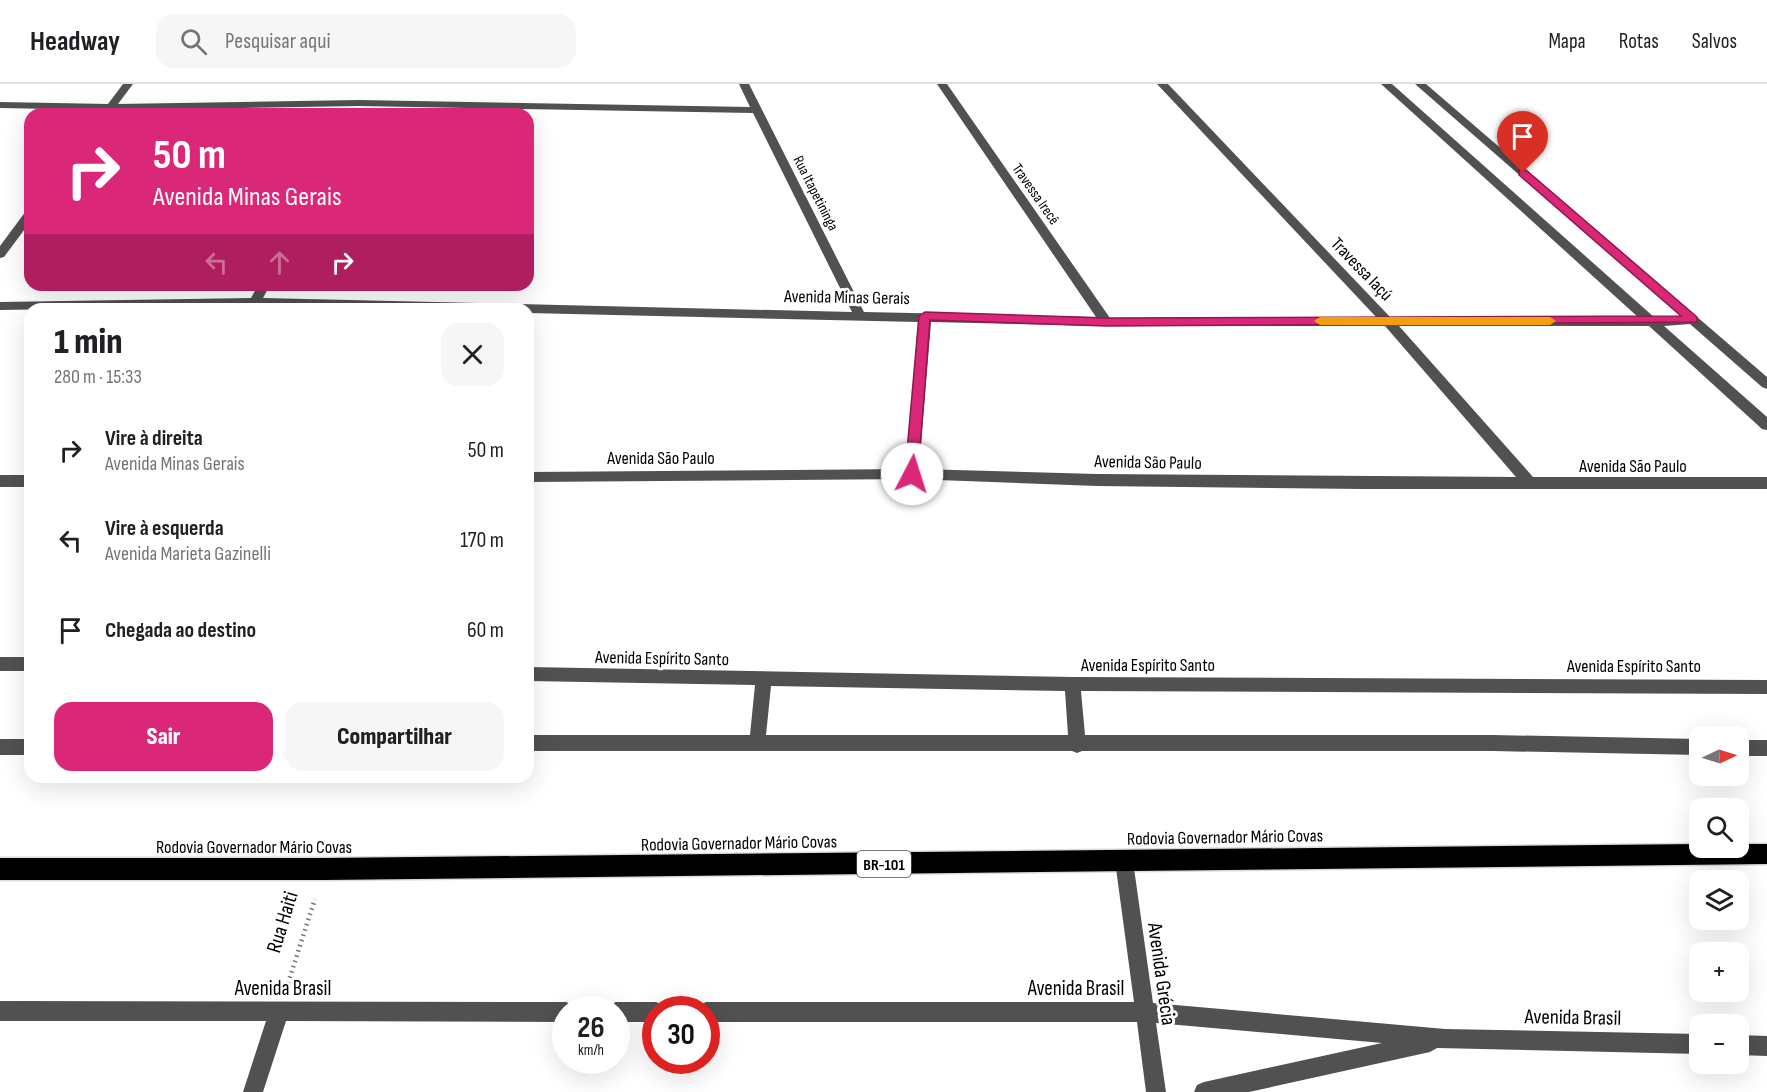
<!DOCTYPE html>
<html lang="pt">
<meta charset="utf-8">
<style>
:root{--surface:#fff;--page:#f6f6f6;--text:#202124;--muted:#757577;--line:#e0e0e0;--accent:#db2777}
body{margin:0;font-family:"Sofia Sans Condensed",sans-serif;background:var(--page);color:var(--text);height:100vh;display:flex;flex-direction:column;font-size:22px;white-space:nowrap}
*{box-sizing:border-box;margin:0}
p{font-size:20px;color:var(--muted)}
.icon{flex:none;width:33px;height:33px;fill:none;stroke:currentColor;stroke-width:2;stroke-linecap:round;stroke-linejoin:round}
.map{position:relative;flex:1;overflow:hidden}
.side{position:absolute;left:24px;top:219px;width:510px;height:480px;display:flex;flex-direction:column;background:var(--surface);border-radius:18px;box-shadow:0 6px 24px #0002}
.side>*{flex:none}
.banner{position:absolute;left:24px;top:24px;width:510px;height:183px;border-radius:18px;box-shadow:0 6px 24px #0002;background:#db2777;color:#fff;overflow:hidden}
.needle{width:39px;rotate:86deg}
.tools{position:absolute;left:1689px;top:642px;display:grid;gap:12px}
.tools a{display:grid;place-items:center;width:60px;height:60px;border-radius:12px;background:var(--surface);box-shadow:0 6px 24px #0002;font-size:30px}
.speed{position:absolute;left:552px;top:912px;display:flex;gap:12px;font-size:30px;font-weight:700;text-align:center}
.speed>*{display:grid;place-content:center;width:78px;height:78px;border-radius:50%;background:var(--surface);box-shadow:0 6px 24px #0002;line-height:1}
.speed small{font-size:15px;font-weight:400}
.speed .limit{border:9px solid #d22;background:#fff;color:#111}
.pin{position:absolute;display:grid;place-items:center;width:51px;height:51px;color:#fff;margin:-62px -26px;border-radius:50% 50% 50% 0;rotate:-45deg;box-shadow:0 0 6px #0007}
.pin .icon{rotate:45deg}
.me{position:absolute;width:66px;margin:-33px;rotate:5deg;stroke-linejoin:round;filter:drop-shadow(0 0 4px #0008)}
.turn{display:flex;align-items:center;gap:21px;height:126px;padding:0 30px;font-size:27px}
.turn .icon{width:78px;height:78px;stroke-width:2.5}
.turn b{display:block;font-size:42px;line-height:51px}
.lanes{display:flex;align-items:center;height:57px;padding:0 30px;background:#0003;justify-content:center;gap:30px;direction:ltr}
.lanes .off{opacity:.35}
.round{display:grid;place-items:center;flex:none;width:63px;height:63px;border-radius:18px;background:var(--page)}
.headline{display:flex;align-items:center;justify-content:space-between;height:102px;padding:0 30px}
h1{font-size:36px;font-weight:800;line-height:45px}
.cta{display:flex;gap:12px;margin-top:auto;padding:12px 30px}
.cta a{flex:1;height:69px;border-radius:18px;background:var(--accent);color:#fff;font-size:24px;font-weight:800;line-height:69px;text-align:center}
.cta a+a{background:var(--page);color:var(--text)}
ul{padding:0;list-style:none}
li{display:flex;align-items:center;gap:18px;height:90px;padding:0 30px}
li div{flex:1}
li b{display:block;font-size:22px}
li em{font-style:normal}
header{display:flex;align-items:center;gap:36px;box-sizing:border-box;height:84px;padding:0 30px;background:var(--surface);border-bottom:2px solid var(--line)}
header strong{font-size:28px}
nav{display:flex;gap:33px;margin-inline-start:auto;font-size:21px}
.search{width:420px;height:54px;background:var(--page);display:flex;align-items:center;gap:15px;box-sizing:border-box;padding:0 21px;border-radius:18px;color:var(--muted);font-size:22px}
.map>svg:first-child{display:block}
</style>
<header>
<strong>Headway</strong>
<div class="search"><svg class="icon" aria-label="search" viewBox="0 0 24 24"><circle cx="10" cy="10" r="6"/><path d="M15 15l6 6"/></svg>Pesquisar aqui</div>
<nav><a>Mapa</a><a>Rotas</a><a>Salvos</a></nav>
</header>
<div class="map">
<svg width="1767" height="1008" viewBox="0 0 1767 1008">
<rect width="100%" height="100%" fill="#fff"/>
<g fill="none" stroke-linecap="round" stroke-linejoin="round">
<g stroke="#dbdbdb" stroke-width="3">
<path id="highway" d="M1700,760V764H1738V760H1767V780L324,796H0V774H324Z"/>
</g>
<path stroke="#737373" stroke-width="4.5" stroke-dasharray="1.5 4" stroke-linecap="butt" d="M288,899L315,815"/>
<g fill="#515151" fill-rule="evenodd">
<path d="M123,0H133L118,20L359,16L750,23L739,0H749L864,228L1096,233L937,0H947L1110,234H1377L1157,0H1168L1391,234H1639L1381,0H1392L1655,234L1681,232L1415,0H1426L1767,293V305L1762,303L1690,240L1664,242L1767,333V346L1762,345L1649,242H1399L1533,393H1767V405H1363L1097,402L912,395L528,398V388L906,385L918,238L528,229V225L255,222L0,226V218L251,214L258,201H270L263,214L852,228L753,29L359,22L114,26L111,30H103V26L0,24V18L108,20ZM931,238L1106,242H1385L1516,393L1097,390L919,385Z"/>
<path d="M30,126V138L4,173L0,174V162L26,127Z"/>
<rect x="0" y="391" width="30" height="12"/>
<rect x="0" y="573" width="30" height="14"/>
<path d="M528,583L1073,593L1767,596V610L1081,607L1085,651H1493L1700,655V671L1493,667H1082L1077,669L1072,667H528V651H750L755,601L528,597ZM771,602L1065,607L1068,651H766Z"/>
<rect x="0" y="655" width="30" height="16"/>
<rect x="1738" y="656" width="29" height="16"/>
<path d="M1124,768L1130,771L1133,777L1153,919L1445,945L1700,950V970L1437,964L1430,968L1249,1008H1194L1197,1001L1204,998L1382,959L1156,939L1166,1008H1146L1137,938H706V926H697L699,921L706,918H1134L1115,777L1118,771Z"/>
<path d="M0,917L566,918L573,921L575,926H566V938L286,937L263,1008H243L266,937H0Z"/>
<path d="M616,918H656L663,921L665,926H656V938H616V926H607L609,921Z"/>
<path d="M1738,951L1767,952V972L1738,971Z"/>
</g>
<use href="#highway" fill="#000" fill-rule="evenodd"/>
</g>
<path fill="#db2777" stroke="#8e194d" stroke-width="1.5" d="M1519,86H1526L1697,233V238L1106,242L930,236L918,390L912,395L905,390L919,232L925,228L1106,234L1681,232L1519,91Z"/>
<path fill="#f59e0b" d="M1320,233H1550L1556,237L1550,241H1320L1314,237Z"/>
<g text-anchor="middle" stroke-width="6" stroke-linejoin="round" paint-order="stroke">
<g font-size="15" fill="#000" stroke="#fff">
<text transform="translate(816 109) rotate(63)" y="5">Rua Itapetininga</text>
<text transform="translate(1036 110) rotate(55)" y="5">Travessa Irecê</text>
</g>
<rect fill="#fff" stroke="#4c4c4c" stroke-width="1.5" x="857" y="767" width="54" height="26" rx="4.5"/>
<g font-size="16" font-weight="bold" fill="#000">
<text x="884" y="786">BR-101</text>
</g>
<g font-size="18" fill="#000" stroke="#fff">
<text transform="translate(1362 185) rotate(46)" y="6">Travessa Iaçú</text>
<text transform="translate(847 213) rotate(1)" y="6">Avenida Minas Gerais</text>
<text x="661" y="380">Avenida São Paulo</text>
<text transform="translate(1148 378) rotate(1)" y="6">Avenida São Paulo</text>
<text x="1633" y="388">Avenida São Paulo</text>
<text transform="translate(662 574) rotate(1)" y="6">Avenida Espírito Santo</text>
<text x="1148" y="587">Avenida Espírito Santo</text>
<text x="1634" y="588">Avenida Espírito Santo</text>
<text transform="translate(1225 753) rotate(-1)" y="6">Rodovia Governador Mário Covas</text>
<text transform="translate(739 759) rotate(-1)" y="6">Rodovia Governador Mário Covas</text>
<text x="254" y="769">Rodovia Governador Mário Covas</text>
</g>
<g font-size="21" fill="#000" stroke="#fff">
<text transform="translate(282 838) rotate(-73)" y="7">Rua Haiti</text>
<text transform="translate(1162 890) rotate(82)" y="7">Avenida Grécia</text>
<text x="283" y="911">Avenida Brasil</text>
<text x="1076" y="911">Avenida Brasil</text>
<text transform="translate(1573 933) rotate(1)" y="7">Avenida Brasil</text>
</g>
</g>
</svg>
<div class="tools">
<a><svg class="needle" viewBox="-14 -14 28 28"><path d="M0-13l5 13h-10z" fill="#e53935"/><path d="M0 13l5-13h-10z" fill="#757577"/></svg></a>
<a><svg class="icon" aria-label="search" viewBox="0 0 24 24"><circle cx="10" cy="10" r="6"/><path d="M15 15l6 6"/></svg></a>
<a><svg class="icon" aria-label="layers" viewBox="0 0 24 24"><path d="M12 4l9 5-9 5-9-5zM3 14l9 5 9-5"/></svg></a>
<a>+</a>
<a>−</a>
</div>
<div class="speed"><div>26<small>km/h</small></div><div class="limit">30</div></div>
<div class="pin" style="left:1523px;top:89px;background:#d93025"><svg class="icon" aria-label="arrive" viewBox="0 0 24 24"><path d="M6 21V4h12l-3 4 3 4H6"/></svg></div>
<svg class="me" style="left:912px;top:390px" viewBox="-20 -20 40 40"><circle r="19" fill="#fff"/><path d="M0-13L10 11 0 6-10 11z" fill="#db2777"/></svg>
<div class="banner">
<div class="turn"><svg class="icon" aria-label="right" viewBox="0 0 24 24"><path d="M7 20v-9h11M14 6l5 5-5 5"/></svg><div><b>50 m</b>Avenida Minas Gerais</div></div>
<div class="lanes"><svg class="icon off" aria-label="left" viewBox="0 0 24 24"><path d="M17 20v-9H6M10 6l-5 5 5 5"/></svg><svg class="icon off" aria-label="ahead" viewBox="0 0 24 24"><path d="M12 20V5M6 11l6-6 6 6"/></svg><svg class="icon" aria-label="right" viewBox="0 0 24 24"><path d="M7 20v-9h11M14 6l5 5-5 5"/></svg></div>
</div>
<section class="side">
<div class="headline"><div><h1>1 min</h1><p>280 m · 15:33</p></div><a class="round"><svg class="icon" aria-label="close" viewBox="0 0 24 24"><path d="M6 6l12 12M18 6L6 18"/></svg></a></div>
<ul>
<li><svg class="icon" aria-label="right" viewBox="0 0 24 24"><path d="M7 20v-9h11M14 6l5 5-5 5"/></svg><div><b>Vire à direita</b><p>Avenida Minas Gerais</p></div><em>50 m</em></li>
<li><svg class="icon" aria-label="left" viewBox="0 0 24 24"><path d="M17 20v-9H6M10 6l-5 5 5 5"/></svg><div><b>Vire à esquerda</b><p>Avenida Marieta Gazinelli</p></div><em>170 m</em></li>
<li><svg class="icon" aria-label="arrive" viewBox="0 0 24 24"><path d="M6 21V4h12l-3 4 3 4H6"/></svg><div><b>Chegada ao destino</b></div><em>60 m</em></li>
</ul>
<div class="cta"><a>Sair</a><a>Compartilhar</a></div>
</section>
</div>
